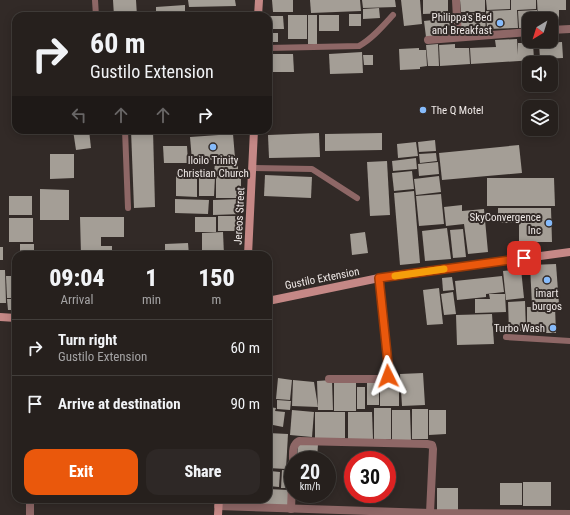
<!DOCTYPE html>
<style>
:root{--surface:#26201d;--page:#2e2826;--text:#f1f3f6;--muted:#a4a3a4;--line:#423e3b;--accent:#ea580c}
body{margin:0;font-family:"Roboto Condensed",sans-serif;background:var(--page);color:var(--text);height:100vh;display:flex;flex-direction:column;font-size:15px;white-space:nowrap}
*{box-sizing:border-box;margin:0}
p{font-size:13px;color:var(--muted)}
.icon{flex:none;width:22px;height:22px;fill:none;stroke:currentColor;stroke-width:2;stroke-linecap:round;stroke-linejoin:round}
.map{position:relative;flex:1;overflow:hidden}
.side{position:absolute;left:12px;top:251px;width:260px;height:252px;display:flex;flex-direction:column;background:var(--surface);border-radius:12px;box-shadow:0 2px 10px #0003,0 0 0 1px var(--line)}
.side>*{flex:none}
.banner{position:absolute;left:12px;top:12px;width:260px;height:122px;border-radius:12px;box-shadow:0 2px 10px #0003,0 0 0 1px var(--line);background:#26201d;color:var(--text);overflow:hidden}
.needle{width:26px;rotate:218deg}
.fabs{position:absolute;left:522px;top:12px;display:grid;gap:8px}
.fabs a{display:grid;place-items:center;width:36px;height:36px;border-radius:8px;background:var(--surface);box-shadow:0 2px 10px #0003,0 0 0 1px var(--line);font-size:20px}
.speed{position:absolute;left:284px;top:451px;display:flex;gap:8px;font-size:20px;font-weight:700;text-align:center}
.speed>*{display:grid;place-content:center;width:52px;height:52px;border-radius:50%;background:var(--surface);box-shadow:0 2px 10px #0003,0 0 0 1px var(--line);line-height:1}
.speed small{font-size:10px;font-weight:400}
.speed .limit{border:6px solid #d22;background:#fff;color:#111}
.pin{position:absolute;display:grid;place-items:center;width:34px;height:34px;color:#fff;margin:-17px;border-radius:8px;box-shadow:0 2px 6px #0006}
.me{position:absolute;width:44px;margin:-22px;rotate:357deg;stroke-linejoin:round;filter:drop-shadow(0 0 3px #0008)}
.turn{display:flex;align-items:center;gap:14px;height:84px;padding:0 12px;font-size:18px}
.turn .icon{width:52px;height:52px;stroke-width:2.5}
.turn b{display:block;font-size:28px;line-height:34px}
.lanes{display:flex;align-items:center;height:38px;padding:0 12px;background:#0003;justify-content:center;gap:20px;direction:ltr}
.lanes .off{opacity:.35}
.eta{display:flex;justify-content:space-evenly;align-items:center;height:68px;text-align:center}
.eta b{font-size:24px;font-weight:800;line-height:28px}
.primary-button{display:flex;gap:8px;margin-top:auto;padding:8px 12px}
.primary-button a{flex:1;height:46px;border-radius:12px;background:var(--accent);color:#fff;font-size:16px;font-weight:800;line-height:46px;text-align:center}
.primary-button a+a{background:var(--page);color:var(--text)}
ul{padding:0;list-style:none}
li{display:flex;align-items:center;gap:12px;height:56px;padding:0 12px;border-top:1px solid var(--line)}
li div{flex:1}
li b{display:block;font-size:15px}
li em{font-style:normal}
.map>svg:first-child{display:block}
</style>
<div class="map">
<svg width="570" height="515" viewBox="0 0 570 515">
<rect width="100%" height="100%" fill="#322a27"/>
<g fill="#a49e96">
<path d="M113,0H136L137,16H114Z"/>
<path d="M188,0H235L236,6L189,7Z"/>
<path d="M272,0H293V12H273Z"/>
<path d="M310,0H360L361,11L311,13Z"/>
<path d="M362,0H395L396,7L363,8Z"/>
<path d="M401,0H420L422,24L404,26Z"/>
<path d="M423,0H448V13L423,14Z"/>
<path d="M460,0H485V12H461Z"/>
<path d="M486,0H510V9L487,10Z"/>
<path d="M511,0H536V9L517,10L518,28L487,29L486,11L511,10Z"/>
<path d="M537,0H566V10H559V24H551V19H538Z"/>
<path d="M185,5V16H156V7Z"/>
<path d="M379,8L380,18L363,19V9Z"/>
<path d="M537,10V19H529V28H519L518,11Z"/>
<path d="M485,13L486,33L461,34L460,14Z"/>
<rect x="349" y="14" width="12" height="12"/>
<rect x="288" y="15" width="19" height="24"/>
<rect x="308" y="15" width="9" height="29"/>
<rect x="319" y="15" width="20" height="16"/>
<path d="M269,16H283L284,29H269Z"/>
<path d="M452,18L453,34L426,37L424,21Z"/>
<rect x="268" y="33" width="10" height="9"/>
<path d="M517,39L518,55V43H533L534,60L471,64L470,48L496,47L495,40Z"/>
<path d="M562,42L563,58L540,59L539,43Z"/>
<path d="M438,44L439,66H428L426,45Z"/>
<path d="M455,44V48H469L470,64L440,66L439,45Z"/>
<path d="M419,48V50H426L427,66L420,67V61V69L400,70L399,49Z"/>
<path d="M362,52L363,73L330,74L329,54Z"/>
<path d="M268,54H293L294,72H268Z"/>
<path d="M363,55H373V65H364Z"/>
<path d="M73,130H89L91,148L76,150Z"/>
<path d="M131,130H153L155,207L134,208Z"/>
<path d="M168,130H189V131L168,132Z"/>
<path d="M319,133L320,157L269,158L268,135Z"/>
<path d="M382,133V150L325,151V134Z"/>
<path d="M233,134L235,158L192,161L190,137Z"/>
<path d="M435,140L436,151L419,152L418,142Z"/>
<path d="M416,142L418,156L398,158L397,144Z"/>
<path d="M519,145L522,173L442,180L439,153Z"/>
<path d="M163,146H187L188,163H164Z"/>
<path d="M436,153L437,161L420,163L419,154Z"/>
<path d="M50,154H74V178L50,179Z"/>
<path d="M416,158L417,169L393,171L392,161Z"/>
<path d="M387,161L390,215L370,216L367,162Z"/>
<path d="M215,162H238V175H214Z"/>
<path d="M438,162L439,174L419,176L418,164Z"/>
<path d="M412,171L414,189L394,191L392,173Z"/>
<path d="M176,174L197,175V197L176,196Z"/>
<path d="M265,175L312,177L311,198L264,196Z"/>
<path d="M216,176L241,177V198H216Z"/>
<path d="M439,176L441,192L416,195L414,179Z"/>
<path d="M199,177H215L214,196H199Z"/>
<path d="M487,178H554L555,206H487Z"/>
<path d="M40,189L69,190V220H40Z"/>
<path d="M414,191L420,263L400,265L394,193Z"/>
<path d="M441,194L444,224L419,226L416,196Z"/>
<rect x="9" y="196" width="23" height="19"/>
<path d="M175,199L209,200L208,214L175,213Z"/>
<path d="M242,199V214L213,215V200Z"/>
<path d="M462,205V211L484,209L488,252L468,254L464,224L446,226L444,207Z"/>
<path d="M498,208H551L552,242H519V223H498Z"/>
<rect x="218" y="216" width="23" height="15"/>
<path d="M80,217H124V237H101V246H112V255H81Z"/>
<rect x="195" y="217" width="21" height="15"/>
<rect x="9" y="218" width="24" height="24"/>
<path d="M447,228L451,259L425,261L422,231Z"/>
<path d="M463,229L466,257L453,258L450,230Z"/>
<path d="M223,232L224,255H202V233Z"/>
<path d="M365,232L368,253L352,255L350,234Z"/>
<path d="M188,243L189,255H165V244Z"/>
<rect x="20" y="244" width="14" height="11"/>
<rect x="0" y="247" width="3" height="13"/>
<rect x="48" y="253" width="23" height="2"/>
<path d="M556,264L559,304L532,306L530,265Z"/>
<path d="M521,269L524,298L506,300L503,271Z"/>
<path d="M0,270H5L6,303H0Z"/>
<path d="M6,276H16V298H7Z"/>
<path d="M502,276L504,292L486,294V297L457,300L455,281Z"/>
<path d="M452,277L454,290L443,291L442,278Z"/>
<path d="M439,288L443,324L427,325L423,290Z"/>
<path d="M453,292L456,314L444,315L441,294Z"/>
<path d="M489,294H505L506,312L475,313V299H490Z"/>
<path d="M7,299H16V310H8Z"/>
<path d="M525,301L526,331H509L508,302Z"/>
<path d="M527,307H555L556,333H527Z"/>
<path d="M492,314L494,344L457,345L456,315Z"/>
<path d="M423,373L425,405L402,406L400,374Z"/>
<rect x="268" y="376" width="5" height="15"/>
<path d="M278,378L292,380L290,400L276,399Z"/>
<rect x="367" y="379" width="12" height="26"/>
<path d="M293,380L314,382L318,407L292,406Z"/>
<path d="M332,380L333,410H318L317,381Z"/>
<rect x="334" y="381" width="22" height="30"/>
<rect x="380" y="382" width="19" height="24"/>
<rect x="357" y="387" width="8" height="22"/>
<path d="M277,400L291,401L290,410L277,409Z"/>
<path d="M268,407L276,408L275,411L285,412L283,427L273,425L272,430H268Z"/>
<rect x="374" y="408" width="17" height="31"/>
<rect x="412" y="409" width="16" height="30"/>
<path d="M292,410L314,412L312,437L290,435Z"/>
<path d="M392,410H410L411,440L392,441Z"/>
<path d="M429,410H446V434L429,435Z"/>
<rect x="315" y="412" width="30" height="26"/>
<path d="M348,412H372L373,439H348Z"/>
<path d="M268,433L288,434L286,469L268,468Z"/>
<path d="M298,443L318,444L317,460H297Z"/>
<path d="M282,470L290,471V488H281Z"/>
<path d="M270,471L280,472L279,487L269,486Z"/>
<rect x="523" y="482" width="28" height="24"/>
<rect x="500" y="483" width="22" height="22"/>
<rect x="437" y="488" width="21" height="23"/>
<path d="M268,489L288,490V507L261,506V499H268Z"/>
<path d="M228,499H243V503L228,502Z"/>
<rect x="245" y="499" width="13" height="4"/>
</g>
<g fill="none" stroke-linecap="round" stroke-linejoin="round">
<g stroke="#8e6766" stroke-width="6">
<path d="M95,0L96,16"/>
<path d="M268,48L359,46C372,39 383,26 393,15"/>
<path d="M125,130L128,208"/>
<path d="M252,168L312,169L357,198"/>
<path d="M506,337L570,341"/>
</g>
<g stroke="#8e6766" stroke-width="8">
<path d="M456,0L458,37"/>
<path d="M551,30L570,29"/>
<path d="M428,40L529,32"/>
<path d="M329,379H385L389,377V373L379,278"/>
<path d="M293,460C293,452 292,445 299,441L427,444L432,445L433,449L430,513L570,514"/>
<path d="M218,506L430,513V515"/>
<path d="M291,509L293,460"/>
<path d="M30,515V499"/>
</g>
<g stroke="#c58886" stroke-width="8">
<path d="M258,16L259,0"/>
<path d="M248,255L254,130"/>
<path d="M268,301L379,278L570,252"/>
<path d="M0,317L16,318"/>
<path d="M218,515L219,499"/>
</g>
</g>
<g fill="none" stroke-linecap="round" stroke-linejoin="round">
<g stroke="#983908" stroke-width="10">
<path id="route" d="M388,376L389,373L379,278L524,258"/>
</g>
<use href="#route" stroke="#ea580c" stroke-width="7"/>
<path stroke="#f59e0b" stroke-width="7" d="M395,276L444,269"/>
</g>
<g fill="#86bbfb" stroke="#322a27" stroke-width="1.5">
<circle cx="500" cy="23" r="4"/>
<circle cx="423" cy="110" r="4"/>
<circle cx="213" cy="147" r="4"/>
<circle cx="549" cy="223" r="4"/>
<circle cx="547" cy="280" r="4"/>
<circle cx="553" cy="328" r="4"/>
</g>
<g text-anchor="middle" stroke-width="4" stroke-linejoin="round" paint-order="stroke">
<g font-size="11" fill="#eee8e6" stroke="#322a27" text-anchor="end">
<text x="492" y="21">Philippa's Bed<tspan x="492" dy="13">and Breakfast</tspan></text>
<text x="431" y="114" text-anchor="start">The Q Motel</text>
<text x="213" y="164" text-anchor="middle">Iloilo Trinity<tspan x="213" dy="13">Christian Church</tspan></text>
<text x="541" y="221">SkyConvergence<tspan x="541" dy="13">Inc</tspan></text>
<text x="547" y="297" text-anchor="middle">imart<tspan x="547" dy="13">burgos</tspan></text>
<text x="545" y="332">Turbo Wash</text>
</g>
<g font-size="11" fill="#eee8e6" stroke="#322a27">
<text transform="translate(239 216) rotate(-87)" y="4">Jereos Street</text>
<text transform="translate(322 278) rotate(-11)" y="4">Gustilo Extension</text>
</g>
</g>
</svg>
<div class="fabs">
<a><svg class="needle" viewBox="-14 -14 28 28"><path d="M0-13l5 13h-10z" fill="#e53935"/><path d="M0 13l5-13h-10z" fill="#a4a3a4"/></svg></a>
<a><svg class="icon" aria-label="sound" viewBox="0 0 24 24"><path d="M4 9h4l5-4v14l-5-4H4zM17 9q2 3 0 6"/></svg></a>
<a><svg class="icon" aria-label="layers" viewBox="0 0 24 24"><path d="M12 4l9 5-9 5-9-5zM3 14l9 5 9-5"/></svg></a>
</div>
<div class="speed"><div>20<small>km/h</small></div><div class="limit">30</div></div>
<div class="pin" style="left:524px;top:258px;background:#d93025"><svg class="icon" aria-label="arrive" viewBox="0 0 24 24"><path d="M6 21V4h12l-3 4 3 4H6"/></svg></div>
<svg class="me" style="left:388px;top:376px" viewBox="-20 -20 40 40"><path d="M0-17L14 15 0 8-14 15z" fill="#ea580c" stroke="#fff" stroke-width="4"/></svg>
<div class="banner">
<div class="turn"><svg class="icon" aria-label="right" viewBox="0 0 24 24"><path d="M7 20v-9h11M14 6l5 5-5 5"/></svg><div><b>60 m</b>Gustilo Extension</div></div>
<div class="lanes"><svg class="icon off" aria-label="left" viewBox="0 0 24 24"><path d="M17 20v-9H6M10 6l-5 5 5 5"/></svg><svg class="icon off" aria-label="ahead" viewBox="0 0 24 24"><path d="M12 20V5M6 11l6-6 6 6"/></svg><svg class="icon off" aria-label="ahead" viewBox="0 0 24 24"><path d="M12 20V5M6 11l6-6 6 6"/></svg><svg class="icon" aria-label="right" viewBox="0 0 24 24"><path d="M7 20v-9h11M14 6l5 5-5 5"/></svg></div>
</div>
<section class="side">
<div class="eta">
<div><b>09:04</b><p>Arrival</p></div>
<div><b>1</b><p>min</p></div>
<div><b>150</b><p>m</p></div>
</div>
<ul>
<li><svg class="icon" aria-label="right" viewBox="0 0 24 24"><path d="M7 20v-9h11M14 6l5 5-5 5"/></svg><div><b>Turn right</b><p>Gustilo Extension</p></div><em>60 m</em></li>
<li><svg class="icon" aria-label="arrive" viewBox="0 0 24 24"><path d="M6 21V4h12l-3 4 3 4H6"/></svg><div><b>Arrive at destination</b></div><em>90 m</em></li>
</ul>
<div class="primary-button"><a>Exit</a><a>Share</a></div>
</section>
</div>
